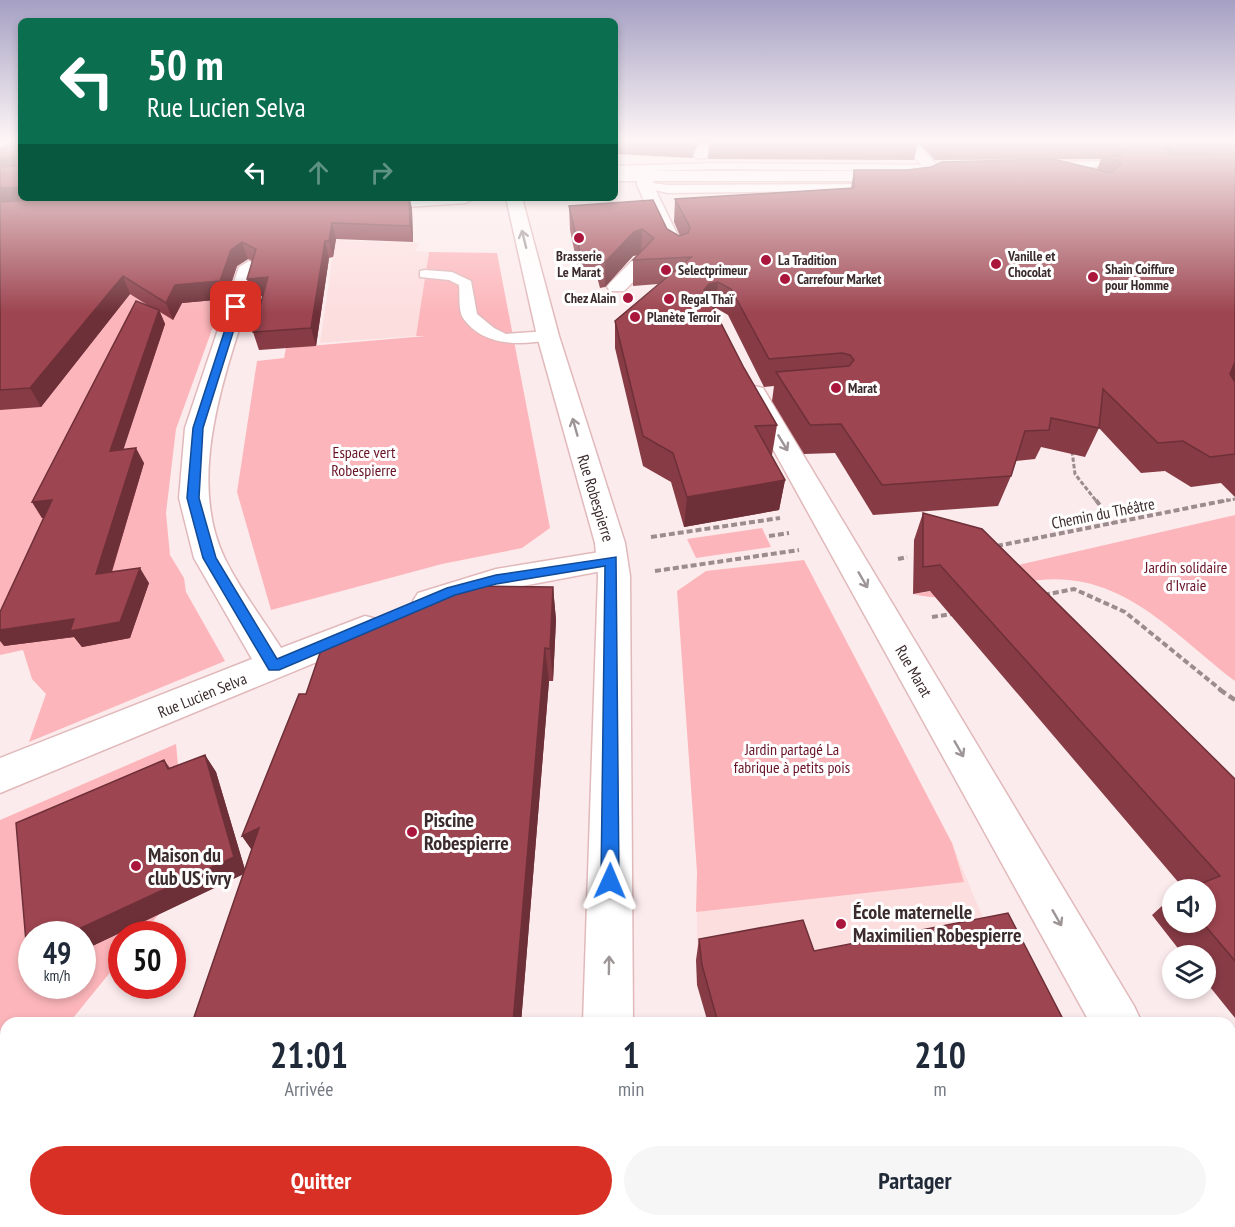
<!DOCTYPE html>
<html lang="fr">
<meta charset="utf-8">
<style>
:root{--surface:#fff;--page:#f6f6f7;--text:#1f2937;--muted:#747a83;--accent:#d93025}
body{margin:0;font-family:"PT Sans Narrow",sans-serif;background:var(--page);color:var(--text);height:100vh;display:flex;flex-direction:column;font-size:22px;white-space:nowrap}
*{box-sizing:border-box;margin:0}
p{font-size:20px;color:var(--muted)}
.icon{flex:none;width:33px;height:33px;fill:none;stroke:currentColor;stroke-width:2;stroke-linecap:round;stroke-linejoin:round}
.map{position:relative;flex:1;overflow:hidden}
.details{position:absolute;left:0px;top:1017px;width:1236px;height:210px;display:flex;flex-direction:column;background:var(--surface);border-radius:18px 18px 0 0;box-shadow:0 3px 9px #0003}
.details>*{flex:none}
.top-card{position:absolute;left:18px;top:18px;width:600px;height:183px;border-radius:9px;box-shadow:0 3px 9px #0003;background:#0b6e4f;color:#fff;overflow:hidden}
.controls{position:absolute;left:1162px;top:879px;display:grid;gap:12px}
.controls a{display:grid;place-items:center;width:54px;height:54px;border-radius:50%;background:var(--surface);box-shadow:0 3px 9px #0003;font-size:30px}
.speed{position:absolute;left:18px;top:921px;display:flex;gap:12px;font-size:30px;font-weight:700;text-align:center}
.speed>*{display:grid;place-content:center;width:78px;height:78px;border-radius:50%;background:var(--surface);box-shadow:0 3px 9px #0003;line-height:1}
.speed small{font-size:15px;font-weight:400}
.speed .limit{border:9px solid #d22;background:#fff;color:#111}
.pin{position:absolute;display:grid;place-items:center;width:51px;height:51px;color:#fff;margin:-26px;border-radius:12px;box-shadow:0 3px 9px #0006}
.me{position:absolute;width:66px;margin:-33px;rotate:1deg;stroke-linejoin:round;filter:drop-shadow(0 0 4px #0008)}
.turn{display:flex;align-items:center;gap:21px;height:126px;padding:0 30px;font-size:27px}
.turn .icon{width:78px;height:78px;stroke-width:2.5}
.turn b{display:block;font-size:42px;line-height:51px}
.lanes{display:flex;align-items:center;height:57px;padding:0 30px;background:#0003;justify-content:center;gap:30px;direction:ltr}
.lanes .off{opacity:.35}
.eta{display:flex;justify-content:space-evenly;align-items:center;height:102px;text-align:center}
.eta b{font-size:36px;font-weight:800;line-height:42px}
.action{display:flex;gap:12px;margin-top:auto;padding:12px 30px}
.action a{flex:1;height:69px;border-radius:36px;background:var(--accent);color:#fff;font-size:24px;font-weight:800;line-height:69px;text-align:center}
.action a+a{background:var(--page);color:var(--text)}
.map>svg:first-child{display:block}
</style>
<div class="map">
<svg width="1235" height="1227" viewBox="0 0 1235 1227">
<rect width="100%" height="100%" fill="#fcebec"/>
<g fill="#fddedf">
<path d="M335,240L419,243L415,251L429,252L416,336L320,343Z"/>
<path d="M952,843L990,935L697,985V872Z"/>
<path d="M743,1221H1132L1135,1227H742Z"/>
</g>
<g fill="#fcb6bb">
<path d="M429,252L497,253L550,528L522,548L442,564L271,610L237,492L257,361L284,358L286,348L426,336H416Z"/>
<path d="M239,255L176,429L166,513L170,555L184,578L186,592L225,661L29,742L46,694L32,679L23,650L0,655V260Z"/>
<path d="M1235,515V681C1168,630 1118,565 1025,582C986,589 952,604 913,594L933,591L970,576Z"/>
<path d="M762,528L771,547L696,558L687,539Z"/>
<path d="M804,560L952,843L964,882L696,912L697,872L677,591L706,571Z"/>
<path d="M176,744L180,786L32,934V986H82L83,951L159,914L142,934H122L121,959L69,1023H6V1221H67V1227H0V820Z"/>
</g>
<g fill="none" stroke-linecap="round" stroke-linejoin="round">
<g stroke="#e1b9bb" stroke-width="3">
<g id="service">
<path d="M1102,161L1107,164L1106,166L1045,169L1039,166L1045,163Z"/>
<path d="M717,163L953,165L959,168L953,171L717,169L615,172V166Z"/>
<path d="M645,182L668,185L882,184L888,187L882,190L668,193L641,187L639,185Z"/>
<path d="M425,270L452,272L471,281L477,314L494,328L506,334L548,331L556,336C551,342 542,341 535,342C508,345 480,342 463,318C458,310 460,294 459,285L449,280L420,277V271Z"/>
</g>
</g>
<g stroke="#e1b9bb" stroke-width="3">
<path id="pedestrian" d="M642,256L651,262L649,266L624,291H610L607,287L610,283L635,258Z"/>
</g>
<g stroke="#e1b9bb" stroke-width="3">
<g id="minor">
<path d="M703,141H717L706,158H696L694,155Z"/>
<path d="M900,141H915L944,173L947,176L944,179H934Z"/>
<path d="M646,170L654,175L653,185L680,240L677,244H665L662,240L637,185L638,175Z"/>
<path d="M249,261L259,267C233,354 182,471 225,559C240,590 263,619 281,648L365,616L377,619L382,628L377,637L0,793V758L252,659L194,558L179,498L185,428L239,267Z"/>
<path d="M754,386L763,388L766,393L1134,1006L1142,1023H1090L742,393L745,388Z"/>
<path d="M612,550L623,553L627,560L623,567L496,591L429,613L418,609L413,601L418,593L496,569Z"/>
<path d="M1230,1191L1235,1193V1227H1204L1202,1221H1230Z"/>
</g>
</g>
<g stroke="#e1b9bb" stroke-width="3">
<path id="tertiary" d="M311,198H474L466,203L406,207L319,203Z"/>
</g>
<g stroke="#e1b9bb" stroke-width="3">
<g id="secondary">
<path d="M615,171H898L906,176L898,181H615Z"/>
<path d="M506,198H522L559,336L625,543L630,576L633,1023H583L598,576L595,543L537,336Z"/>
<rect x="577" y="1221" width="58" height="6"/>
</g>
</g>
<g stroke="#9d8c8d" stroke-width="3" stroke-dasharray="4.5 2" stroke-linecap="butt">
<path d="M1072,451L1075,474L1097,502"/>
<path d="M1220,502L1235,499"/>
</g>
<g stroke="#9d8c8d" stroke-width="4" stroke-dasharray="6 3" stroke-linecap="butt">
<path d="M1096,500L1113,523"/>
<path d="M769,536L789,533"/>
<path d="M651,537L780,518"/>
<path d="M997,546L1228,500"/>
<path d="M898,559L907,557"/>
<path d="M655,571L799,550"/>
<path d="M1044,595L1074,589L1125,612L1221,690"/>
<path d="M932,617L952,614"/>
</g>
<path stroke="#9d8c8d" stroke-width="4.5" stroke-dasharray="8 4" stroke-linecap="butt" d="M1219,689L1235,700"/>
<use href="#service" fill="#fff" fill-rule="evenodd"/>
<use href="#pedestrian" fill="#fff" fill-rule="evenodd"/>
<use href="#minor" fill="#fff" fill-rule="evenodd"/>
<use href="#tertiary" fill="#fff" fill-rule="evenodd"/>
<use href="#secondary" fill="#fff" fill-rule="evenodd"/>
</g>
<g fill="#873b45">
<path d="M615,141H700L694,151L693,158L615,154Z"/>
<path d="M709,141H1235V154V153L1179,155L1235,154V497L1221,483L1191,487L1165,471L1141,473L1099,428L1085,457L1041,447L1035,459L1016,461L1011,476L998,506L873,515L835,453L804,454L772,401L774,386L764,387L728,315L716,308H713L744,368L777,425L772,455H771L785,480L779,510L684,527L671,482L643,466L615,348V321L658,284L633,286V260L638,255L633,256L605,287L600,288L597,277L580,278L570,230L569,206L667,229L679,236H680L674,222L675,199L851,188L854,170L1097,169L1101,159L935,160L918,142L914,160L708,159Z"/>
<path d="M0,149L21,198H410L412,209L413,242L336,239L333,257L329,258L316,346L259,350L253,332L263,296L253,297L247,279L252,261L248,259L237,266L226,299L182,303L173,320L160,312L165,324L123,449L144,463L112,572L149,583L130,638L82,647L74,637L4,646L44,518H42L32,502L152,308L130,294L41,407L0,410Z"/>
<path d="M923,513L1235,779V1018L1206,982V956H1184L1152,915L1173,896V922H1206L1185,890L930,591L913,594L914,540Z"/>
<path d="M465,586L553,587L556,620L553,681H549L521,1023H192L243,874L82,951V934H32V958L27,954L16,823L164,760L170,768L205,755L216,772L245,870L252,850L242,836L299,694H306L324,641Z"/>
<path d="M699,939L814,951L1065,1023H708L697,985L696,960Z"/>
<path d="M1235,1055V1123L1230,1114V1057Z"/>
<path d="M1011,1221H1168L1172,1227H1013Z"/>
</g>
<g fill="#6e3038">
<path d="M694,141H700L694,151Z"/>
<path d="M1169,141H1173L1167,156L1164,149Z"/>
<path d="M14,156L21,171L0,174V158Z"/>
<path d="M21,187V198H89L0,204V188Z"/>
<path d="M409,198L412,209L413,242L410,226Z"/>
<path d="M332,223L336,239L333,257L329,241Z"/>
<path d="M642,229L641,254L633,256L605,287V262L634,232Z"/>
<path d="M325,241L329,258L316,346L311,328Z"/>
<path d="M242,242L248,259L237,266L226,299L182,303L173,320L166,303L175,285Z"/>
<path d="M123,276L130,294L41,407L30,388Z"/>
<path d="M268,277L274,295L253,297L247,279Z"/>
<path d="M718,282L716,308L706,310L704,290L709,284Z"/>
<path d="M159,310L165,324L118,466L110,451Z"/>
<path d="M1235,361V382L1221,385Z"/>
<path d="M136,448L144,463L106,590L96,574Z"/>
<path d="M785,480L779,510L684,527L687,497Z"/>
<path d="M52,500L62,515L42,518L32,502Z"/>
<path d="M140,568L149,583L130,638L82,647L74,637L4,646L0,641V630L74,619Z"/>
<path d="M553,587L556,620L553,681L550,649Z"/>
<path d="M545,648L549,681L521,1023H513Z"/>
<path d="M205,755L216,772L246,873L82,951V934H68Z"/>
<path d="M259,828L262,865L242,836Z"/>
<path d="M32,952V958L27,954Z"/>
<path d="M495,1221H505L504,1227H495Z"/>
</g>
<g fill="#9d4550" stroke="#6e3038" stroke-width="1.5">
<path d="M10,141H21V187L0,188V167L15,166L14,156L0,158V149Z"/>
<path d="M1117,141H1170L1172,143L1164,149L1175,155L1235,154V362L1230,374L1235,382V454L1210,457L1183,441L1158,443L1103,389L1099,428L1051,418L1049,430L1025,431L1011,476L882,485L841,424L810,425L776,372L849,366L854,360L850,355L842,353L769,359L731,289L718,282L709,284L704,290L744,368L777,425L755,426L785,480L687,497L673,453L643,436L615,321L691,257L633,260L654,238L642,229L634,232L605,262H600L597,252H580L569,206L653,200L667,229L679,236L688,233L690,227L675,199L854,188V170H907L931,167L942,162L1053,159L1111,173L1121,164L1118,161L1102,157L1119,156L1124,151L1117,146Z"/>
<path d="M63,198H409L410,226L332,223L329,241H325L311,328L253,332L268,277L247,279L256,249L242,242L231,250L220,281L175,285L166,303L123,276L30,388L0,390V202Z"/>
<path d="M136,301L159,310L110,451L136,448L96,574L140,568L120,622L70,631L74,619L0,630V612L52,500L32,502Z"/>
<path d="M923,513L982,529L1235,779V961L1202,922H1206V890H1185L1220,876L940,565L923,567Z"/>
<path d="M465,586L553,587L550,649L545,648L513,1023H192L259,828L242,836L299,694H306L324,641Z"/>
<path d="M205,755L234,857L68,934H32V952L27,954L16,823L164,760L168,769Z"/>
<path d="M1008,913L1065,1023H718L702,965L699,939L803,920L814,951Z"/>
<path d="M123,1221H495V1227H121Z"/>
<path d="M1039,1221H1168L1172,1227H1042Z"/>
</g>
<defs><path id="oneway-shaft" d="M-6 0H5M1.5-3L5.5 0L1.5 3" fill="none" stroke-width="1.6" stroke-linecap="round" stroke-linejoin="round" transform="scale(1.5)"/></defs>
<g stroke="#9d9596">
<use href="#oneway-shaft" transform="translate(524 239) rotate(-104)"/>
<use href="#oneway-shaft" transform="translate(575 427) rotate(-106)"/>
<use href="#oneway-shaft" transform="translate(783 443) rotate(59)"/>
<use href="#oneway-shaft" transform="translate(863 580) rotate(60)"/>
<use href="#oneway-shaft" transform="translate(959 749) rotate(60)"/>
<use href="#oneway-shaft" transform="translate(1057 918) rotate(60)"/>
<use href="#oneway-shaft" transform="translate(609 965) rotate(-89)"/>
</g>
<linearGradient id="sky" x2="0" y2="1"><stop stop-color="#a5a0c3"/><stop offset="0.45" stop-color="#fef6f6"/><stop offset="1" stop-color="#fef6f6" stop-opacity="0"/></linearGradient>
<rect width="1235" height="313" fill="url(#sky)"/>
<path fill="#1a73e8" stroke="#114b97" stroke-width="1.5" d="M233,305L241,307L203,428L199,498L216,558L277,659L447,588L496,575L616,557L619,881L616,887L610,889L604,887L601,881L605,566L496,584L455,595L279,670H269L203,558L187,498L193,428Z"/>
<g fill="#ab163d" stroke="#fff" stroke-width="2">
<circle cx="579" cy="238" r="6"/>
<circle cx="766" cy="260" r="6"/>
<circle cx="996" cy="264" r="6"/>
<circle cx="666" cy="270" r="6"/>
<circle cx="1093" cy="277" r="6"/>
<circle cx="785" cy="279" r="6"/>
<circle cx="628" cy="298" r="6"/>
<circle cx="669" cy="299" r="6"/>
<circle cx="635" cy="317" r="6"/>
<circle cx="836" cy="388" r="6"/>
<circle cx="412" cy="832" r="6"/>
<circle cx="136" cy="866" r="6"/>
<circle cx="841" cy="924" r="6"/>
</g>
<g text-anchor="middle" stroke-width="6" stroke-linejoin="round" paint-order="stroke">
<g font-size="14" font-weight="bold" fill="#3b2b2c" stroke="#fff" text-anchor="start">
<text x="579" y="261" text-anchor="middle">Brasserie<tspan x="579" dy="16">Le Marat</tspan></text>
<text x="1008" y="261">Vanille et<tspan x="1008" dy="16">Chocolat</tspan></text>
<text x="778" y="265">La Tradition</text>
<text x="1105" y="274">Shain Coiffure<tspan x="1105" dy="16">pour Homme</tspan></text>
<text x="678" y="275">Selectprimeur</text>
<text x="797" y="284">Carrefour Market</text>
<text x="616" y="303" text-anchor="end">Chez Alain</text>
<text x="681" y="304">Regal Thaï</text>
<text x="647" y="322">Planète Terroir</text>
<text x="848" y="393">Marat</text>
</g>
<g font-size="16" fill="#681326" stroke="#fff">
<text x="364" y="458">Espace vert<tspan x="364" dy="18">Robespierre</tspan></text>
<text x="1186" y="573">Jardin solidaire<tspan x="1186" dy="18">d'Ivraie</tspan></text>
<text x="792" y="755">Jardin partagé La<tspan x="792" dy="18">fabrique à petits pois</tspan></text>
</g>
<g font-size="16" fill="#3b2b2c" stroke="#fff">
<text transform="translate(596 498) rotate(73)" y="6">Rue Robespierre</text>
<text transform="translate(1103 513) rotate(-11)" y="6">Chemin du Théâtre</text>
<text transform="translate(914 671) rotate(60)" y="6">Rue Marat</text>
<text transform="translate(202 695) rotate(-22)" y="6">Rue Lucien Selva</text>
</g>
<g font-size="20" font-weight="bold" fill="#3b2b2c" stroke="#fff" text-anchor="start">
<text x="424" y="827">Piscine<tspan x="424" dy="23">Robespierre</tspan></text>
<text x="148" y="862">Maison du<tspan x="148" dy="23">club US ivry</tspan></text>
<text x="853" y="919">École maternelle<tspan x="853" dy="23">Maximilien Robespierre</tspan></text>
</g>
</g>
</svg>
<div class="controls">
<a><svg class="icon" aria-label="sound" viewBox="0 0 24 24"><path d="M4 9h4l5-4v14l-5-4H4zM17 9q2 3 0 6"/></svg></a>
<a><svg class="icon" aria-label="layers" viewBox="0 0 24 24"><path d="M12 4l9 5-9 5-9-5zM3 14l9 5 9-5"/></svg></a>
</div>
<div class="speed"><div>49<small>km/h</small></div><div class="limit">50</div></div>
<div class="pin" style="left:236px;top:307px;background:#d93025"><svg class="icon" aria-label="arrive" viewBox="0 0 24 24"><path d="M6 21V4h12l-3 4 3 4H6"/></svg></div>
<svg class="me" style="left:610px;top:881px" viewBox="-20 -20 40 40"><path d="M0-17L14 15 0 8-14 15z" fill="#1a73e8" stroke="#fff" stroke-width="4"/></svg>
<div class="top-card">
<div class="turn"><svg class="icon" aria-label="left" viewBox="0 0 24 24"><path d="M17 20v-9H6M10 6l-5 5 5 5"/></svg><div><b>50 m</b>Rue Lucien Selva</div></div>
<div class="lanes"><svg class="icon" aria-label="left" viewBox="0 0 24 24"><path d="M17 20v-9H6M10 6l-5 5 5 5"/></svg><svg class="icon off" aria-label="ahead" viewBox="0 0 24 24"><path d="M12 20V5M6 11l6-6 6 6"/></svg><svg class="icon off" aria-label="right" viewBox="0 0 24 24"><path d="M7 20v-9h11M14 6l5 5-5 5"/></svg></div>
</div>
<section class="details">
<div class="eta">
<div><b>21:01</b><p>Arrivée</p></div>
<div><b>1</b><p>min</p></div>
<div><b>210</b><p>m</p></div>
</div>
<div class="action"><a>Quitter</a><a>Partager</a></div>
</section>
</div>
